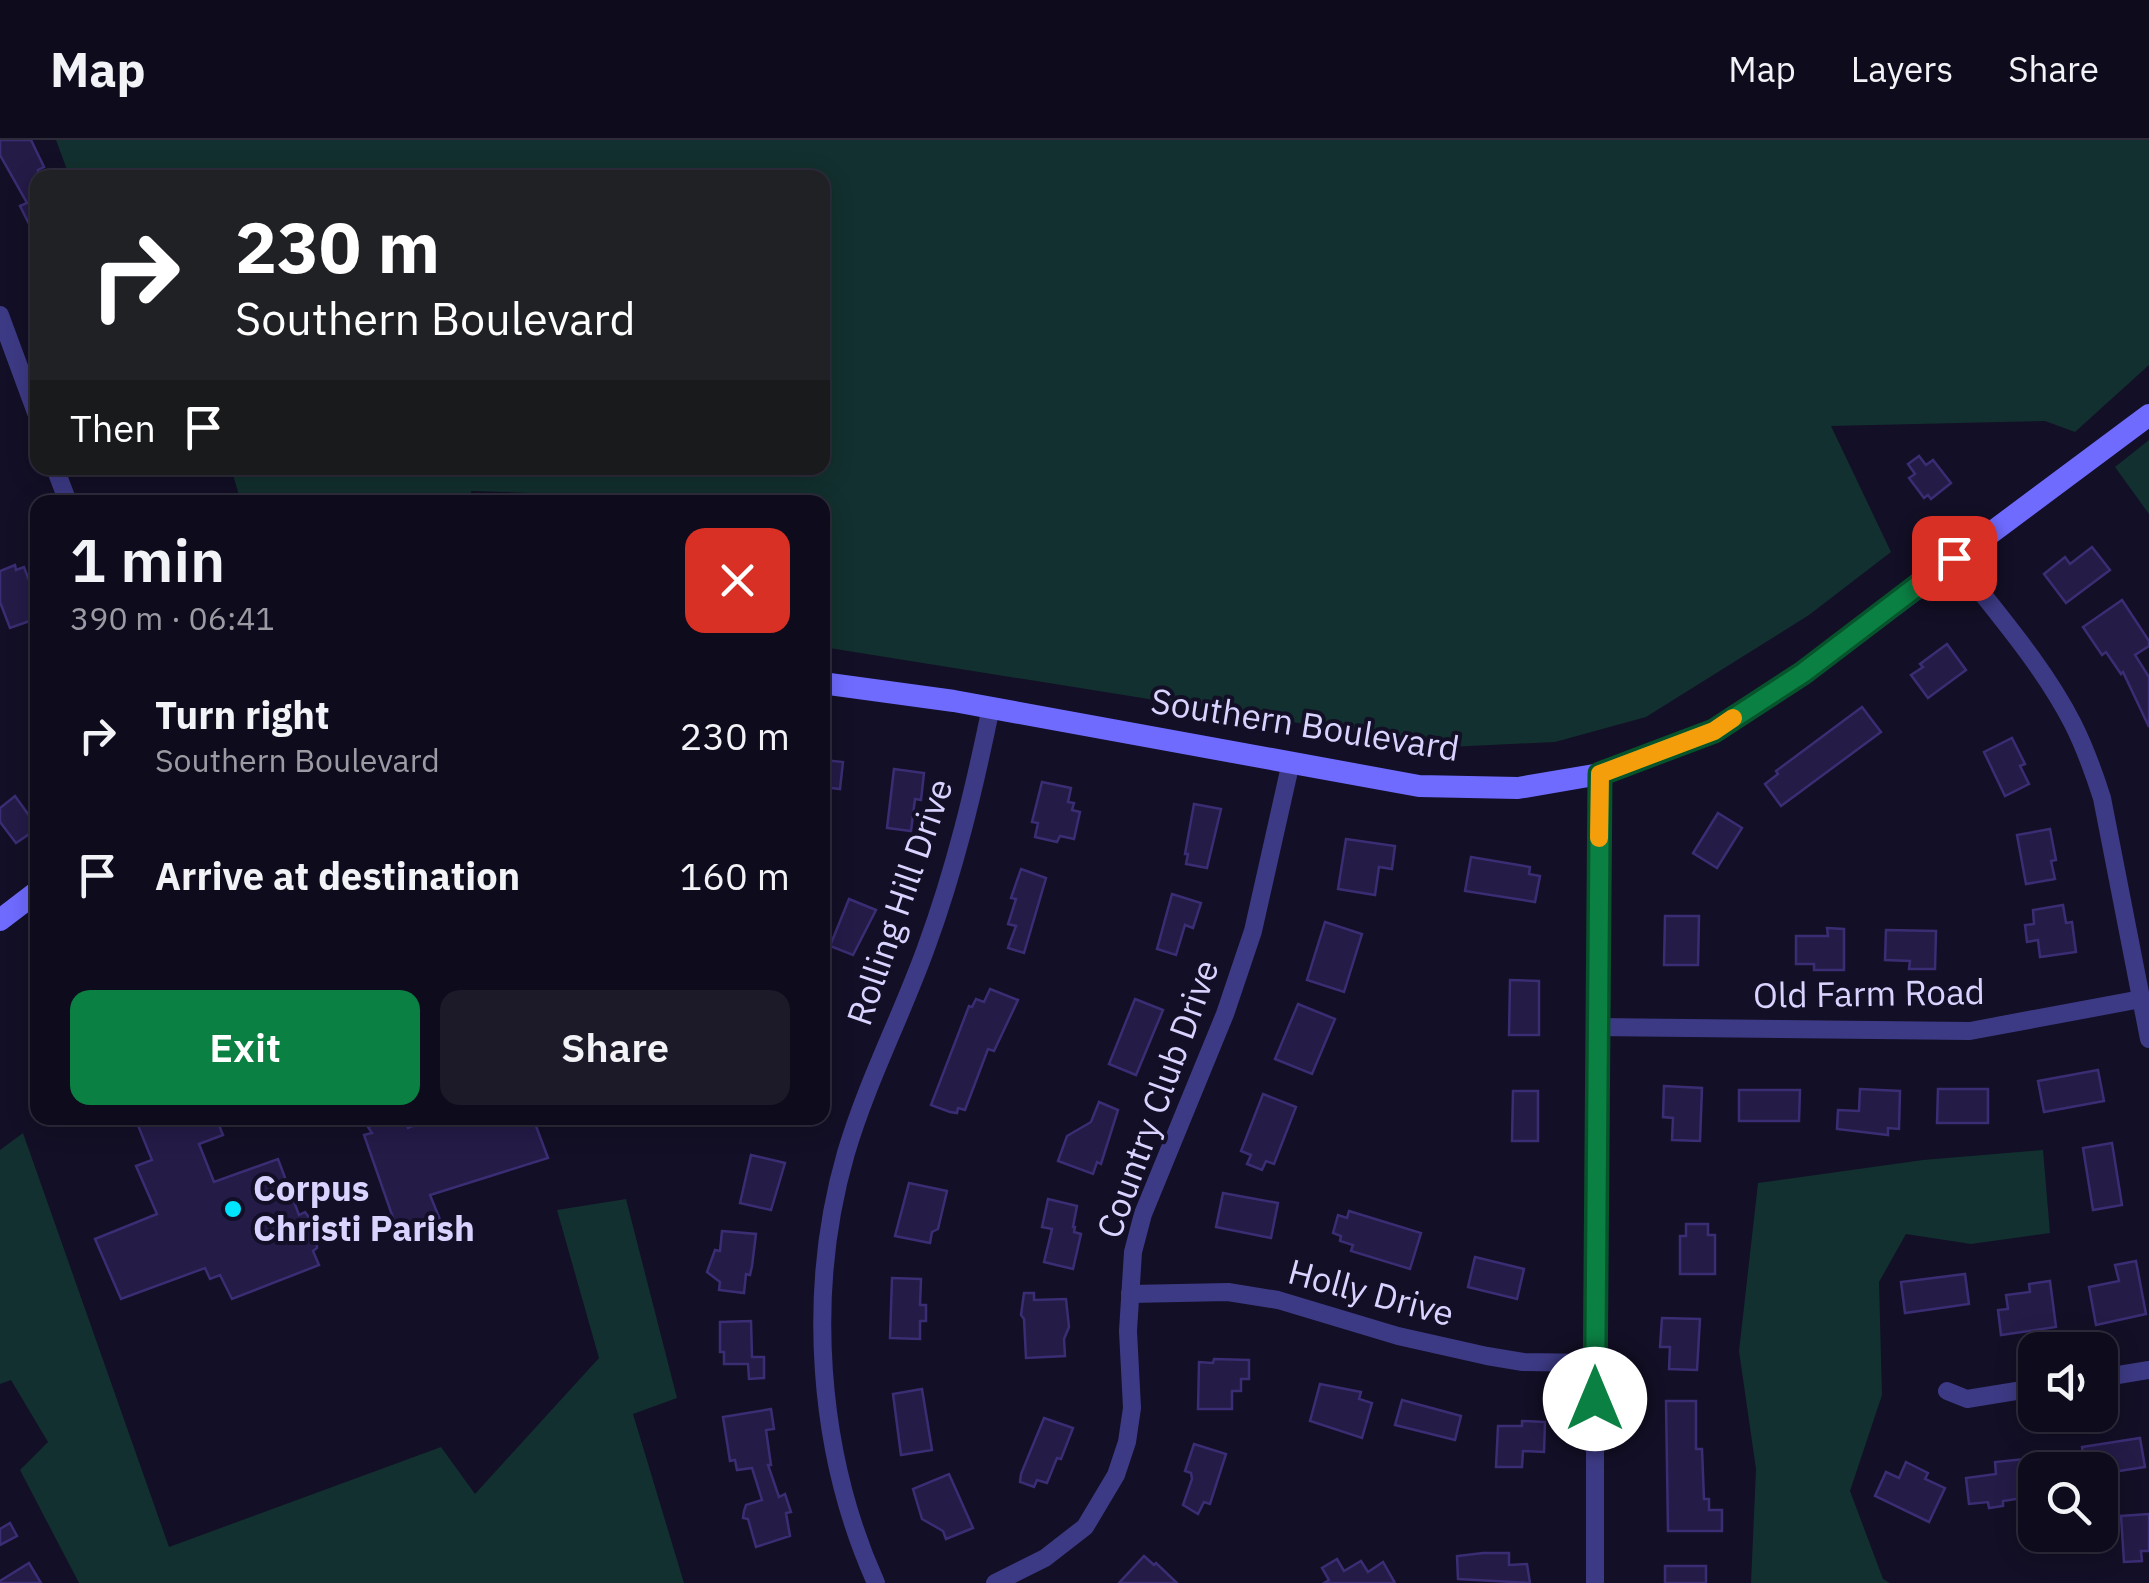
<!DOCTYPE html>
<meta charset="utf-8">
<style>
:root{--surface:#0e0b1c;--page:#1c1929;--text:#f1f3f6;--muted:#9b9ba3;--line:#2e2b3b;--accent:#0b8043}
body{margin:0;font-family:"IBM Plex Sans",sans-serif;background:var(--page);color:var(--text);height:100vh;display:flex;flex-direction:column;font-size:38px;white-space:nowrap}
*{box-sizing:border-box;margin:0}
p{font-size:32px;color:var(--muted)}
.icon{flex:none;width:55px;height:55px;fill:none;stroke:currentColor;stroke-width:2;stroke-linecap:round;stroke-linejoin:round}
.map{position:relative;flex:1;overflow:hidden}
.details{position:absolute;left:30px;top:355px;width:800px;height:630px;display:flex;flex-direction:column;background:var(--surface);border-radius:20px;box-shadow:0 5px 25px #0003,0 0 0 2px var(--line)}
.details>*{flex:none}
.top-card{position:absolute;left:30px;top:30px;width:800px;height:305px;border-radius:20px;box-shadow:0 5px 25px #0003,0 0 0 2px var(--line);background:#202124;color:#fff;overflow:hidden}
.buttons{position:absolute;left:2018px;top:1192px;display:grid;gap:20px}
.buttons a{display:grid;place-items:center;width:100px;height:100px;border-radius:20px;background:var(--surface);box-shadow:0 5px 25px #0003,0 0 0 2px var(--line);font-size:50px}
.pin{position:absolute;display:grid;place-items:center;width:85px;height:85px;color:#fff;margin:-42px;border-radius:20px;box-shadow:0 5px 15px #0006}
.me{position:absolute;width:110px;margin:-55px;rotate:0deg;stroke-linejoin:round;filter:drop-shadow(0 0 8px #0008)}
.turn{display:flex;align-items:center;gap:35px;height:210px;padding:0 40px;font-size:45px}
.turn .icon{width:130px;height:130px;stroke-width:2.5}
.turn b{display:block;font-size:70px;line-height:85px}
.then{display:flex;align-items:center;height:95px;padding:0 40px;background:#0003;gap:20px;font-size:38px}
.round{display:grid;place-items:center;flex:none;width:105px;height:105px;border-radius:20px;background:var(--page)}
.summary{display:flex;align-items:center;justify-content:space-between;height:170px;padding:0 40px}
h1{font-size:60px;font-weight:600;line-height:75px}
.button{display:flex;gap:20px;margin-top:auto;padding:20px 40px}
.button a{flex:1;height:115px;border-radius:20px;background:var(--accent);color:#fff;font-size:40px;font-weight:600;line-height:115px;text-align:center}
.button a+a{background:var(--page);color:var(--text)}
ul{padding:0;list-style:none}
li{display:flex;align-items:center;gap:30px;height:140px;padding:0 40px}
li div{flex:1}
li b{display:block;font-size:38px}
li em{font-style:normal}
header{display:flex;align-items:center;gap:60px;box-sizing:border-box;height:140px;padding:0 50px;background:var(--surface);border-bottom:2px solid var(--line)}
header strong{font-size:48px}
nav{display:flex;gap:55px;margin-inline-start:auto;font-size:35px}
.map>svg:first-child{display:block}
</style>
<header>
<strong>Map</strong>
<nav><a>Map</a><a>Layers</a><a>Share</a></nav>
</header>
<div class="map">
<svg width="2149" height="1443" viewBox="0 0 2149 1443">
<rect width="100%" height="100%" fill="#130f26"/>
<g fill="#12302f">
<path d="M56,0H2149V225L2075,292L2045,281L1831,286L1891,412L1809,475L1646,577L1555,602L1449,607L823,507L822,362H587L585,355L471,351L472,362H241L231,328H822V38H70Z"/>
<path d="M2149,300V374L2115,327Z"/>
<path d="M23,993L169,1407L441,1307L475,1354L599,1218L557,1070L626,1059L677,1258L633,1274L684,1443H79L20,1330L48,1302L11,1240L0,1244V1010Z"/>
<path d="M2043,1010L2050,1093L1971,1104L1906,1094L1879,1142L1882,1255L1850,1351L1883,1439L1890,1443H1751L1756,1329L1739,1211L1758,1043L1923,1020Z"/>
</g>
<g fill="#241b47" stroke="#3b2d73" stroke-width="2.5">
<path d="M0,0H31L44,27L38,30V102L20,66L27,63L0,15Z"/>
<path d="M1919,316L1926,325L1933,320L1951,343L1931,359L1928,355L1924,358L1909,338L1915,334L1908,324Z"/>
<path d="M2092,407L2110,430L2066,463L2044,434L2065,417L2070,424Z"/>
<path d="M15,425L16,430L24,427L38,464V478L10,488L0,462V431Z"/>
<path d="M2122,460L2149,501V506L2135,515L2149,537V587L2123,532L2121,534L2106,512L2102,515L2083,487Z"/>
<path d="M1947,504L1966,530L1928,558L1911,535L1923,527L1920,524Z"/>
<path d="M1862,567L1881,592L1781,666L1765,644L1778,634L1776,631Z"/>
<path d="M2012,598L2025,624L2020,626L2029,644L2005,656L1984,612Z"/>
<path d="M824,620L843,622L840,649L822,647Z"/>
<path d="M894,629L924,633L921,660L915,659L911,691L887,688Z"/>
<path d="M1042,642L1071,648L1068,662L1074,663L1072,670L1080,672L1074,699L1060,696L1057,702L1035,697L1038,683L1032,682Z"/>
<path d="M15,656L38,688L16,703L0,682V668Z"/>
<path d="M1194,664L1221,669L1207,728L1186,724L1188,714H1185Z"/>
<path d="M1718,673L1742,688L1717,728L1693,713Z"/>
<path d="M2050,689L2056,720L2051,721L2055,739L2026,744L2017,695Z"/>
<path d="M1346,699L1395,706L1392,729L1379,727L1375,755L1338,749Z"/>
<path d="M1471,717L1530,727L1529,734L1540,736L1535,762L1465,751Z"/>
<path d="M1021,729L1046,738L1024,813L1008,808L1016,786L1008,784L1016,759L1011,758Z"/>
<path d="M1172,754L1201,763L1193,788L1185,785L1176,815L1157,809Z"/>
<path d="M849,759L876,770L853,815L830,806Z"/>
<path d="M2063,765L2066,783L2072,782L2076,812L2040,817L2038,800L2027,802L2025,785L2034,784L2033,770Z"/>
<path d="M1665,776H1699L1698,825H1664Z"/>
<path d="M1325,782L1362,794L1344,852L1307,840Z"/>
<path d="M1827,788L1844,789V830H1814V824H1796V796H1828Z"/>
<path d="M1886,790L1936,791L1935,829H1909L1910,821L1885,820Z"/>
<path d="M1510,840L1539,841V895H1509Z"/>
<path d="M990,849L1018,860L994,911L988,909L965,970L958,968L957,973L950,972L931,965L969,866L972,867L976,859L984,862Z"/>
<path d="M1135,859L1163,870L1136,935L1109,924Z"/>
<path d="M1298,864L1335,879L1312,934L1275,919Z"/>
<path d="M2098,930L2104,961L2044,972L2038,941Z"/>
<path d="M1664,946L1702,948L1700,1001L1672,1000L1673,978L1663,977Z"/>
<path d="M1860,949L1900,951L1899,989L1888,988V995L1837,989L1838,970L1859,971Z"/>
<path d="M1938,949H1988V983H1937Z"/>
<path d="M1739,950H1800L1799,981H1739Z"/>
<path d="M1513,951H1538V1001H1512Z"/>
<path d="M1263,954L1296,967L1274,1024L1266,1021L1262,1030L1247,1024L1251,1015L1241,1011Z"/>
<path d="M1099,962L1118,970L1101,1024L1097,1022L1093,1034L1058,1021L1067,996L1091,982Z"/>
<path d="M135,978H216L223,995L199,1004L214,1042L278,1019L299,1075L305,1072L316,1087L317,1108L313,1111L319,1125L232,1159L220,1135L210,1139L205,1128L121,1159L95,1099L157,1074L136,1026L152,1020Z"/>
<path d="M390,978H394L398,984L405,981L408,988L433,978H533L548,1018L430,1055L441,1082L399,1095L364,995L372,993L368,987Z"/>
<path d="M2112,1003L2122,1065L2093,1070L2083,1008Z"/>
<path d="M751,1015L785,1023L771,1070L740,1063Z"/>
<path d="M909,1043L947,1051L938,1089L932,1092L930,1103L895,1096Z"/>
<path d="M1223,1053L1278,1063L1271,1098L1216,1087Z"/>
<path d="M1048,1059L1077,1066L1073,1087H1075L1074,1092L1081,1094L1073,1129L1044,1122L1052,1089L1042,1087Z"/>
<path d="M1349,1071L1421,1093L1410,1129L1351,1111L1353,1105L1340,1101L1341,1096L1333,1093L1338,1075L1347,1078Z"/>
<path d="M1686,1084H1708V1095H1715V1134H1680V1096H1686Z"/>
<path d="M722,1091L756,1094L752,1126L750,1135L746,1134L744,1153L719,1150L720,1142L707,1132L715,1110L720,1111Z"/>
<path d="M1475,1117L1524,1129L1517,1159L1468,1147Z"/>
<path d="M2136,1121L2146,1174L2096,1185L2089,1147L2119,1141L2115,1125Z"/>
<path d="M1965,1134L1969,1164L1905,1173L1901,1142Z"/>
<path d="M892,1138L921,1139L920,1165H926V1181H920V1199L890,1198Z"/>
<path d="M2050,1141L2056,1187L2001,1195L1998,1170L2008,1169L2006,1155L2030,1152L2029,1144Z"/>
<path d="M1024,1153H1034V1160L1066,1159L1069,1187L1064,1199L1065,1216L1026,1218L1024,1179L1021,1175Z"/>
<path d="M1662,1178L1700,1179L1697,1230L1669,1229L1670,1207H1660Z"/>
<path d="M751,1181L752,1217H764V1238L749,1239L748,1224H724V1212H720V1182Z"/>
<path d="M1214,1219L1249,1220V1239H1241V1251H1232V1269H1198L1199,1222L1213,1223Z"/>
<path d="M1320,1244L1361,1252L1359,1259L1372,1263L1362,1298L1310,1281Z"/>
<path d="M922,1249L932,1310L901,1315L893,1254Z"/>
<path d="M1402,1260L1461,1276L1455,1300L1395,1285Z"/>
<path d="M1666,1261H1696V1309H1702L1704,1359H1709V1370H1722V1391H1668Z"/>
<path d="M771,1269L774,1289L766,1290L771,1325H768L779,1357L785,1354L791,1372L786,1373L790,1396L756,1407L748,1379L743,1378L744,1371L746,1365L762,1360L752,1328L737,1330L735,1320L730,1321L723,1277Z"/>
<path d="M1044,1278L1073,1288L1061,1319L1057,1318L1047,1343L1037,1340L1034,1347L1020,1342L1021,1334Z"/>
<path d="M1522,1281L1545,1282L1544,1312L1523,1311L1522,1327H1496L1498,1286H1522Z"/>
<path d="M2140,1298L2145,1327L2100,1334V1330H2086L2082,1307Z"/>
<path d="M1194,1304L1226,1314L1210,1364L1204,1362L1198,1374L1183,1365L1192,1339L1191,1333L1185,1331Z"/>
<path d="M2024,1319L2029,1357L2003,1361V1366L1989,1368L1988,1362L1969,1364L1966,1338L1996,1334L1995,1322Z"/>
<path d="M1906,1322L1928,1333L1925,1339L1945,1348L1929,1382L1875,1356L1886,1332L1899,1338Z"/>
<path d="M949,1334L973,1388L946,1399L943,1391L922,1379L913,1349Z"/>
<path d="M2149,1374V1411H2141L2142,1421L2124,1422L2121,1376Z"/>
<path d="M10,1383L17,1396L0,1405V1389Z"/>
<path d="M1483,1413H1509V1425L1527,1424L1530,1443L1458,1439L1457,1416Z"/>
<path d="M1144,1416L1154,1425L1156,1423L1177,1443H1119Z"/>
<path d="M1337,1419L1344,1431L1361,1421L1368,1432L1383,1422L1395,1443H1324L1329,1440L1322,1428Z"/>
<path d="M29,1423L41,1443H0V1441Z"/>
<rect x="1665" y="1426" width="41" height="17"/>
</g>
<g fill="none" stroke-linecap="round" stroke-linejoin="round">
<g stroke="#3d3a85" stroke-width="18">
<path d="M0,175L38,278"/>
<path d="M55,328L68,362"/>
<path d="M1954,418C1995,471 2043,525 2073,584C2085,608 2094,633 2102,658L2149,899"/>
<path d="M1595,887L1970,891L2141,859"/>
<path d="M1130,1154L1228,1152L1278,1160L1398,1196L1487,1216L1523,1222L1595,1223"/>
<path d="M2100,1238L2149,1230"/>
<path d="M1947,1251L1967,1259L2035,1248"/>
<path d="M876,1443C817,1312 806,1151 846,1013C867,942 901,877 926,808C955,729 974,650 991,567"/>
<path d="M995,1443L1045,1418L1085,1387L1116,1335L1127,1302L1132,1268L1128,1191L1133,1112L1143,1074L1225,874L1253,791L1291,622"/>
<path d="M1595,1443V887L1600,634"/>
</g>
<g stroke="#6f6bff" stroke-width="22">
<path d="M822,543L954,561L1419,646L1518,648L1600,634L1713,591L1803,533L2149,275"/>
<path d="M0,780L38,751"/>
</g>
</g>
<g fill="none" stroke-linecap="round" stroke-linejoin="round">
<g stroke="#07532c" stroke-width="25">
<path id="route" d="M1595,1259L1600,634L1714,591L1803,533L1954,418"/>
</g>
<use href="#route" stroke="#0b8043" stroke-width="18"/>
<path stroke="#f59e0b" stroke-width="18" d="M1599,698L1600,634L1714,591L1733,578"/>
</g>
<circle fill="#00e5ff" stroke="#130f26" stroke-width="4" cx="233" cy="1069" r="10"/>
<g text-anchor="middle" stroke-width="8" stroke-linejoin="round" paint-order="stroke">
<g font-size="35" fill="#d9d4ff" stroke="#130f26">
<text transform="translate(1305 585) rotate(9)" y="12">Southern Boulevard</text>
<text transform="translate(900 762) rotate(-71)" y="12">Rolling Hill Drive</text>
<text transform="translate(1869 854) rotate(-1)" y="12">Old Farm Road</text>
<text transform="translate(1158 959) rotate(-70)" y="12">Country Club Drive</text>
<text transform="translate(1371 1153) rotate(15)" y="12">Holly Drive</text>
</g>
<g font-size="35" font-weight="bold" fill="#d9d4ff" stroke="#130f26" text-anchor="start">
<text x="253" y="1061">Corpus<tspan x="253" dy="40">Christi Parish</tspan></text>
</g>
</g>
</svg>
<div class="buttons">
<a><svg class="icon" aria-label="sound" viewBox="0 0 24 24"><path d="M4 9h4l5-4v14l-5-4H4zM17 9q2 3 0 6"/></svg></a>
<a><svg class="icon" aria-label="search" viewBox="0 0 24 24"><circle cx="10" cy="10" r="6"/><path d="M15 15l6 6"/></svg></a>
</div>
<div class="pin" style="left:1954px;top:418px;background:#d93025"><svg class="icon" aria-label="arrive" viewBox="0 0 24 24"><path d="M6 21V4h12l-3 4 3 4H6"/></svg></div>
<svg class="me" style="left:1595px;top:1259px" viewBox="-20 -20 40 40"><circle r="19" fill="#fff"/><path d="M0-13L10 11 0 6-10 11z" fill="#0b8043"/></svg>
<div class="top-card">
<div class="turn"><svg class="icon" aria-label="right" viewBox="0 0 24 24"><path d="M7 20v-9h11M14 6l5 5-5 5"/></svg><div><b>230 m</b>Southern Boulevard</div></div>
<div class="then">Then<svg class="icon" aria-label="arrive" viewBox="0 0 24 24"><path d="M6 21V4h12l-3 4 3 4H6"/></svg></div>
</div>
<section class="details">
<div class="summary"><div><h1>1 min</h1><p>390 m · 06:41</p></div><a class="round" style="background:#d93025;color:#fff"><svg class="icon" aria-label="close" viewBox="0 0 24 24"><path d="M6 6l12 12M18 6L6 18"/></svg></a></div>
<ul>
<li><svg class="icon" aria-label="right" viewBox="0 0 24 24"><path d="M7 20v-9h11M14 6l5 5-5 5"/></svg><div><b>Turn right</b><p>Southern Boulevard</p></div><em>230 m</em></li>
<li><svg class="icon" aria-label="arrive" viewBox="0 0 24 24"><path d="M6 21V4h12l-3 4 3 4H6"/></svg><div><b>Arrive at destination</b></div><em>160 m</em></li>
</ul>
<div class="button"><a>Exit</a><a>Share</a></div>
</section>
</div>
